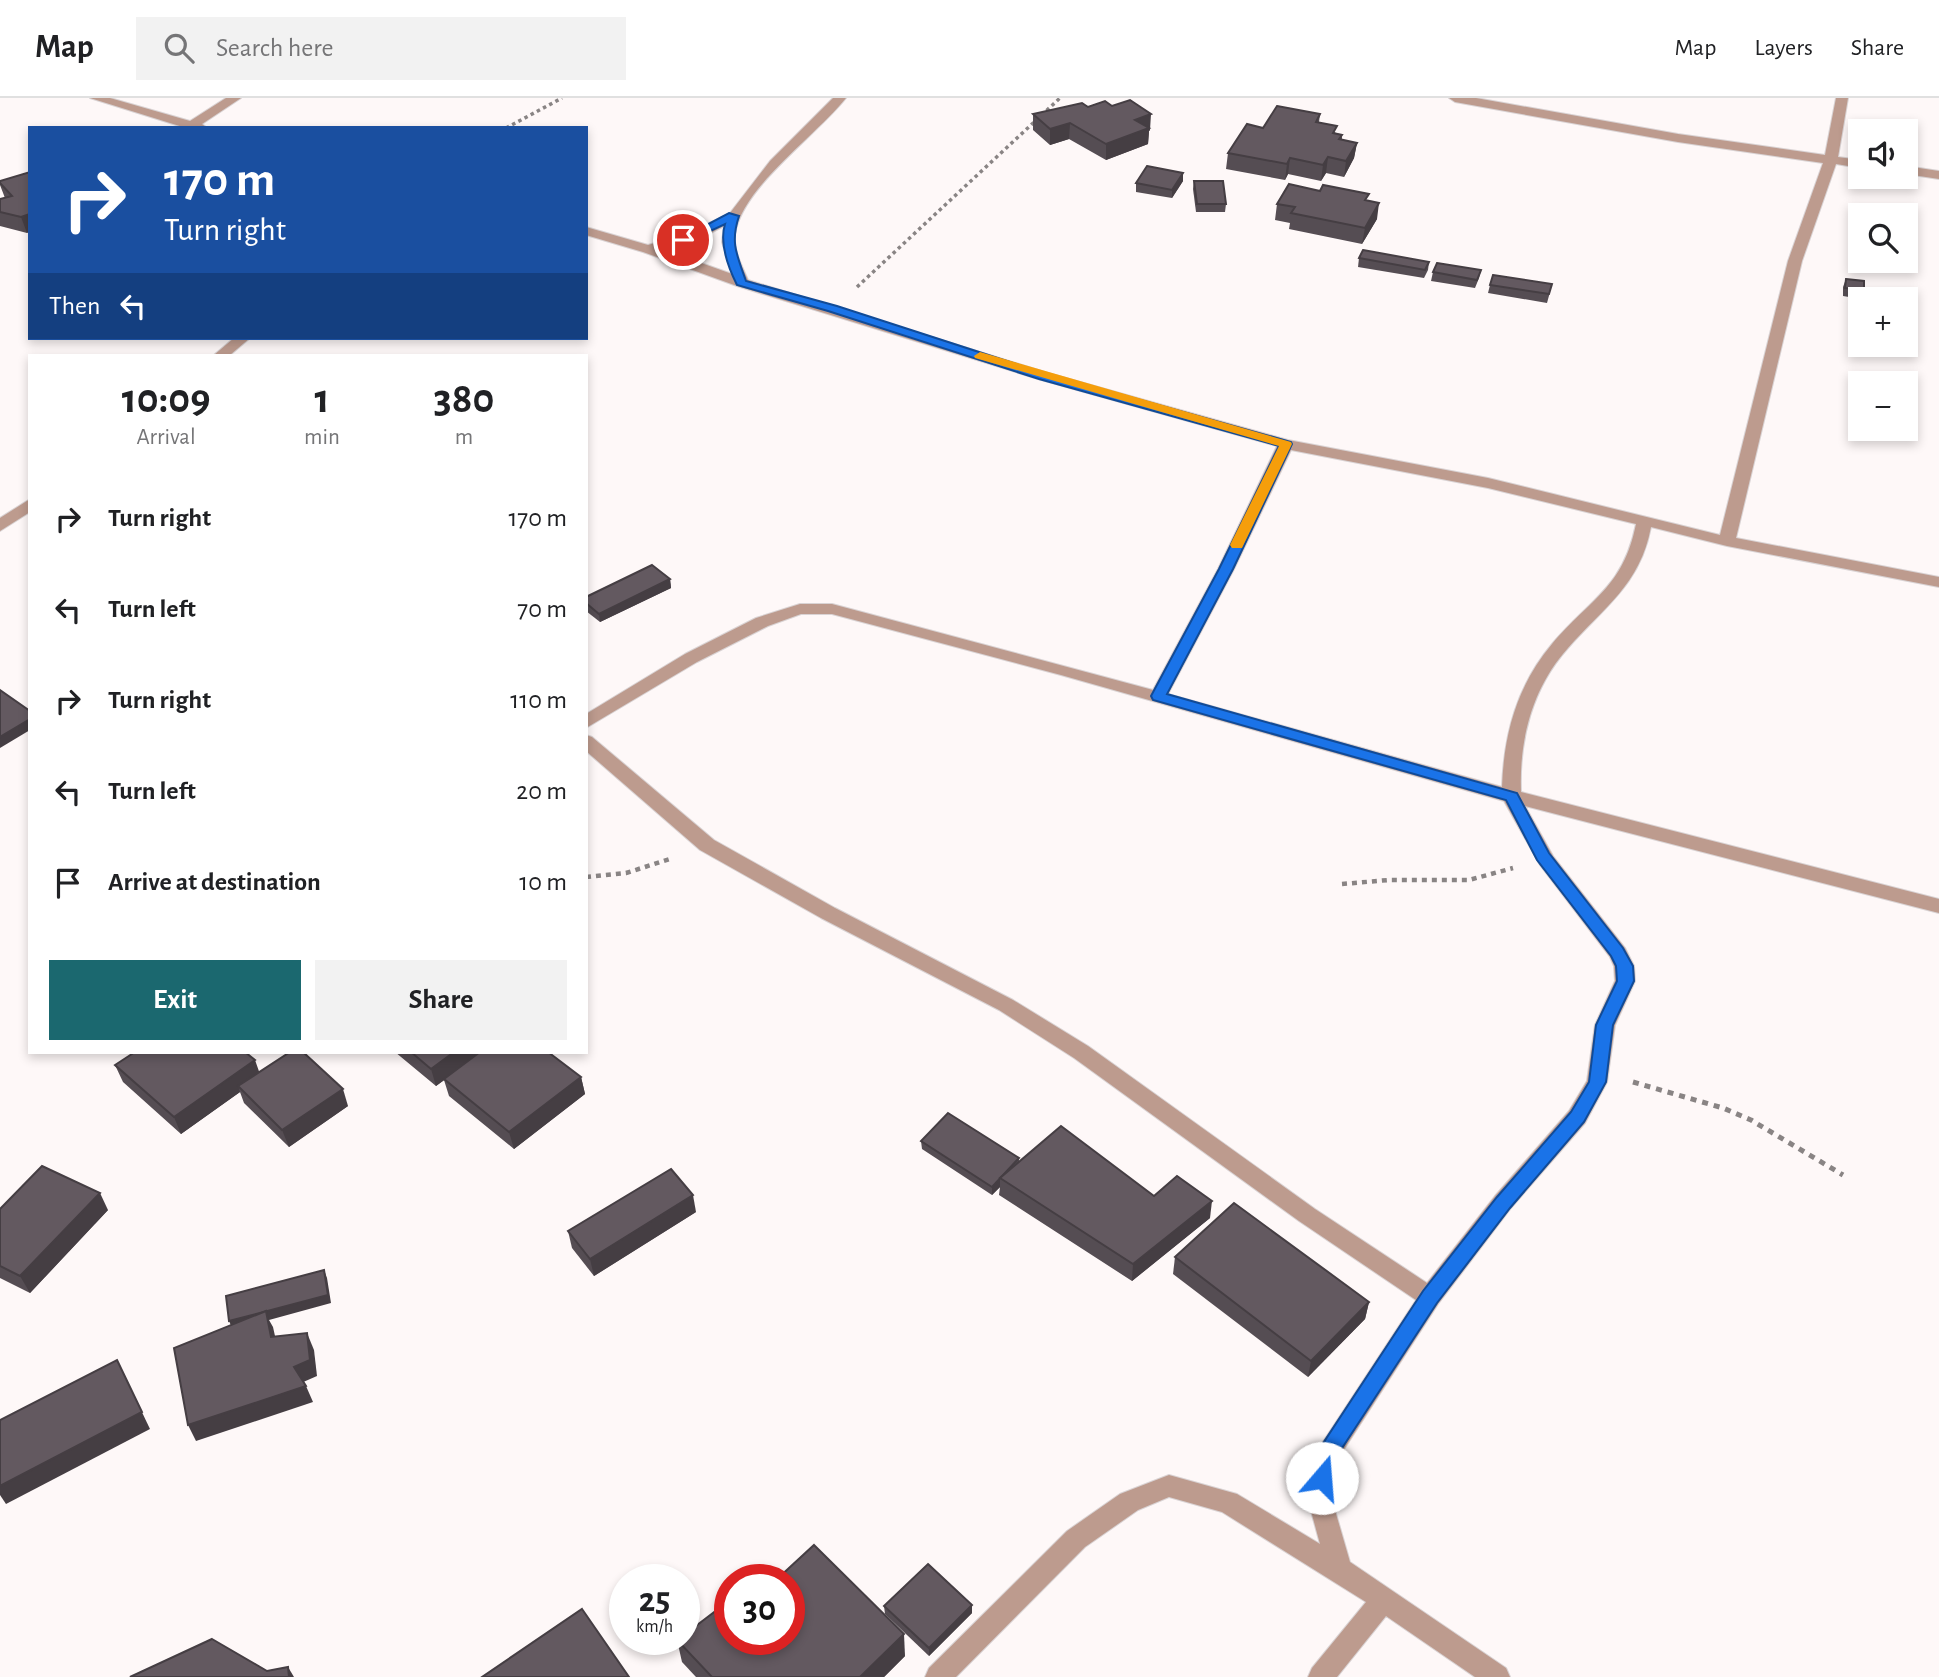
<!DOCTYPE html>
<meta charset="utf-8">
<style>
:root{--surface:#fff;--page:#f2f2f2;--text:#202124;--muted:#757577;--line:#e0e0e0;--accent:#1b686f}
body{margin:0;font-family:"Alegreya Sans",sans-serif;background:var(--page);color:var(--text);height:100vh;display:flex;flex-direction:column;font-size:26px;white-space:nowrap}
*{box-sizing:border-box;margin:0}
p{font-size:23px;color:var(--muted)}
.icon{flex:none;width:38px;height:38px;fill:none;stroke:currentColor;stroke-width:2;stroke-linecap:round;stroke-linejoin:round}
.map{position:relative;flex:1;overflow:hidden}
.sheet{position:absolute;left:28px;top:256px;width:560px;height:700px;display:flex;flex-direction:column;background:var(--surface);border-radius:0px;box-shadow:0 4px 10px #0003}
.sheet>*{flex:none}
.banner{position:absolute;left:28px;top:28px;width:560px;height:214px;border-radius:0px;box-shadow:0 4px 10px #0003;background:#1a4fa0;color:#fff;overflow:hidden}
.controls{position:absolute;left:1848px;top:21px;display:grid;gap:14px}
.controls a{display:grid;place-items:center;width:70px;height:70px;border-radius:0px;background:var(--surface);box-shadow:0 4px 10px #0003;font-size:35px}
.speed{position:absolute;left:609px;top:1466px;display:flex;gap:14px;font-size:35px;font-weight:700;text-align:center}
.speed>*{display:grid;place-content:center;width:91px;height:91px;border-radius:50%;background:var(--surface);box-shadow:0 4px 10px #0003;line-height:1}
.speed small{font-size:18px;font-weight:400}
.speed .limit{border:10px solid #d22;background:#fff;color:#111}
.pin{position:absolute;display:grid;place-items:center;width:60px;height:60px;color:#fff;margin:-30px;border:4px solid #fff;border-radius:50%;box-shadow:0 2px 7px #0007}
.me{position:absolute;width:77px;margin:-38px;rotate:18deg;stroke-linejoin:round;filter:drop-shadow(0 0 5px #0008)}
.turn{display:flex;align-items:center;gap:24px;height:147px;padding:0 21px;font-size:32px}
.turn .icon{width:91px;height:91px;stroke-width:2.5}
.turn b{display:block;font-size:49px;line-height:60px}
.then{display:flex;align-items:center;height:66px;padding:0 21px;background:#0003;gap:14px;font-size:26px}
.eta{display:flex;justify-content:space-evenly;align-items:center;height:119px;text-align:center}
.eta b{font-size:42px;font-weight:700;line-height:49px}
.action{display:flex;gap:14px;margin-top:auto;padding:14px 21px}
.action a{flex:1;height:80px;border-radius:0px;background:var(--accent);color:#fff;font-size:28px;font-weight:700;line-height:80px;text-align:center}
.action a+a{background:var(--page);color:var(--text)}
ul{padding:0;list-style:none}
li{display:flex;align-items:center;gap:21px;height:91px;padding:0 21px}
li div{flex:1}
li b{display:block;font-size:26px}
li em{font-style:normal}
header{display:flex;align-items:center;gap:42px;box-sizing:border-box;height:98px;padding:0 35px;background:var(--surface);border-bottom:2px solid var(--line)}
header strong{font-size:33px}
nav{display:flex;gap:38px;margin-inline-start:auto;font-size:24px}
.search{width:490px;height:63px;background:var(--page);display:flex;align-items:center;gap:18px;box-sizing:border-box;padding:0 24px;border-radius:0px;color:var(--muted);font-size:26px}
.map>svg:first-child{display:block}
</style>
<header>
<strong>Map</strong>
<div class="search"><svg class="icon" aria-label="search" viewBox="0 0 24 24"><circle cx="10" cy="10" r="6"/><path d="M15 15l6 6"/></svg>Search here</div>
<nav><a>Map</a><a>Layers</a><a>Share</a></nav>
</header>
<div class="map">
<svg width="1939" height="1579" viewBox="0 0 1939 1579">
<rect width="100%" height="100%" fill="#fef8f8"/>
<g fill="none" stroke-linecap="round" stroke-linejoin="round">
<g stroke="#d9d3d4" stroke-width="2">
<g id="minor">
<path d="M90,0H110L190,23L226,0H241L202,26L207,30H186Z"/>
<path d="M833,0H846C817,37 742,89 735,136C733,152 742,168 748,182L1048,275L1288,342L1488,380L1720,437L1788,163L1823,65L1678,44L1455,4L1449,0H1476L1678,36L1825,57L1836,0H1848L1838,59L1860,62V70L1836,66L1802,163L1736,440L1939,479V489L1727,448L1651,429C1640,487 1604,509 1568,550C1532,590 1519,642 1521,694L1939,801V815L1525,708L1553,758L1625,850L1634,868L1635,883L1615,927L1607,984L1585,1025L1511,1110L1438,1206L1337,1362L1332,1402L1350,1464L1506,1570L1510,1579H1475L1386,1518L1337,1579H1308L1312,1570L1366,1504L1222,1414L1169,1399L1138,1412L1085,1449L956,1579H925L929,1570L1067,1433L1120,1396L1169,1377L1237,1396L1320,1446L1308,1402L1313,1359L1416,1202L1299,1123L1074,960L999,912L821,820L700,752L586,653V637L592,639L714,742L835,810L1013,902L1088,948L1315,1111L1427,1185L1495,1098L1569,1013L1587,983L1595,927L1615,883L1614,868L1610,859L1540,767L1504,703L1061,577L832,516H801L768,528L697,564L586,630V616L685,556L756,520L800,506H832L1153,592L1218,471L1277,348L1038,281L737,188L643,154L586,137V129L648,147L689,135L730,115L770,63ZM724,128L722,144L732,176L662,151L699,141ZM1291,352L1488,390L1636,426C1623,490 1591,500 1552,546C1517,588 1504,635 1502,689L1168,596L1234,471Z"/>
<path d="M1906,68L1939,73V81L1906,76Z"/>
<path d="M234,240H250L230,257H214Z"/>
<path d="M30,401V414L0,433V420Z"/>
</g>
</g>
<g stroke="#898484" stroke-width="3.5" stroke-dasharray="3.5 3.5" stroke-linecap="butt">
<path d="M506,30L562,0"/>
<path d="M857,189L1060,0"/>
</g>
<g stroke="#898484" stroke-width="4.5" stroke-dasharray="5 5" stroke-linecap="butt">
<path d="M586,779L626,775L670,761"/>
<path d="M1342,786L1389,782H1469L1513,770"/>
</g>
<path stroke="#898484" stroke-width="5" stroke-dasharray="6 6" stroke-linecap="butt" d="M1633,984L1723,1010L1751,1022L1843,1077"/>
<use href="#minor" fill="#bd9b8e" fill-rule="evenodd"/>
</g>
<g fill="#554d53">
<path d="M1088,9L1150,32L1149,33L1148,46L1106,62L1069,41L1050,47L1033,32V16Z"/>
<path d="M1320,16L1319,24L1336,35L1342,37V42L1357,45L1354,60L1344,79L1326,75L1321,83L1288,76L1285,82L1226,71L1228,55L1263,30Z"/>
<path d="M30,74L27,135L0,128V101L5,100L0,87V83Z"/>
<path d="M1183,75V83L1172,100L1136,94V85Z"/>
<path d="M1194,83L1226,106L1225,114H1196L1193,91Z"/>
<path d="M1368,103L1377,121L1362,146L1289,131L1290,125L1275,122L1277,106Z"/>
<path d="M1359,160L1429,164L1428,172L1424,180L1358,169Z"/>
<path d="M1481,172L1479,180L1475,190L1431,183L1433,174Z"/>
<path d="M1846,181L1864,192L1861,201L1843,198V189Z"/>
<path d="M1490,187L1550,194L1547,205L1488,195Z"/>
<path d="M670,481L671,490L600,524L586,513V499Z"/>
<path d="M395,954H548L581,979L585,996L514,1051L449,998L444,982L436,988Z"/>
<path d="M115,967L259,974L348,1008L289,1049L244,1005L240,994L181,1036L123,984Z"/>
<path d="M921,1043L1019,1060V1064L1154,1098L1210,1120L1132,1183L999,1097L1000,1089L992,1097L922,1051Z"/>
<path d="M0,1111L108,1112L30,1195L0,1180Z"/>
<path d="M696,1114L594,1178L572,1150L568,1133Z"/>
<path d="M1175,1159L1369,1204L1365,1221L1308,1279L1173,1176Z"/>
<path d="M884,1508L972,1515L929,1558L885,1516Z"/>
<path d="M677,1542L905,1558L884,1579H696L682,1564Z"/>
</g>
<g fill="#453e43">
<path d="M1151,16L1150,32L1149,33L1148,46L1106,62V46L1135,22Z"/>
<path d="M1070,25L1069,41L1050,47V31Z"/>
<path d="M1357,45L1354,60L1344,79L1346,63Z"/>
<path d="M1328,59L1326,75L1321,83L1323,67Z"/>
<path d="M1290,60L1288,76L1285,82L1287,66Z"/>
<path d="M1183,75V83L1172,100V92Z"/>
<path d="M1379,105L1377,121L1362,146L1365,130Z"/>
<path d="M30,116V134L27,135L21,119Z"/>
<path d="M670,481L671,490L600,524L599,516Z"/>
<path d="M30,621V632L0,650V639Z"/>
<path d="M454,954H483L436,988L431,971Z"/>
<path d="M255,962L261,979L238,988L240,994L181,1036L174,1019Z"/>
<path d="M581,979L585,996L514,1051L509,1034Z"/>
<path d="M343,991L348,1008L289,1049L282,1032Z"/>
<path d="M1000,1081V1089L992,1097V1089Z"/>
<path d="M100,1095L108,1112L30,1195L20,1178Z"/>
<path d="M693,1097L696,1114L594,1178L590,1161Z"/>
<path d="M1212,1103L1210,1120L1132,1183L1133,1166Z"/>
<path d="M324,1172L327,1180L331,1205L269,1222L273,1229L279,1256L233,1232L229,1223Z"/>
<path d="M1369,1204L1365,1221L1308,1279L1311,1263Z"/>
<path d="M307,1235L314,1252L317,1278L301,1285L294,1269Z"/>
<path d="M117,1262L150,1331L6,1406L0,1397V1388Z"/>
<path d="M306,1288L313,1304L196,1343L188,1327Z"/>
<path d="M972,1507V1515L929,1558V1550Z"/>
<path d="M904,1536L905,1558L884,1579H860Z"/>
<path d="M288,1569L294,1579H289Z"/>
</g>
<g fill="#635960" stroke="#453e43" stroke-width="2">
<path d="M1130,2L1151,16L1135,22L1149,30L1106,46L1070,25L1050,31L1033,16L1082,5L1088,9L1105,3L1112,8Z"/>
<path d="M1277,8L1320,16L1316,24L1337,28L1333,35L1342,37L1339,41L1357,45L1346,63L1328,59L1323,67L1290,60L1287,66L1228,55L1247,26L1263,30Z"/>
<path d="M1147,68L1183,75L1172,92L1136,85Z"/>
<path d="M30,74V116L21,119L0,114V101L12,98L0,85V83Z"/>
<path d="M1194,83H1223L1226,106H1197Z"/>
<path d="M1289,86L1320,93L1323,87L1369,96L1365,102L1379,105L1365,130L1291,115L1295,109L1277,106Z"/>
<path d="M1363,152L1429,164L1425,172L1359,160Z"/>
<path d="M1437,165L1481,172L1477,182L1433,174Z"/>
<path d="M1493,177L1552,186L1549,196L1490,187Z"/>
<path d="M1846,181L1864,183V192L1845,190Z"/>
<path d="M652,467L670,481L599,516L586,505V499Z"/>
<path d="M0,592L30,613V621L0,639Z"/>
<path d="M135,954H245L255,962L174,1019L115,967Z"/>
<path d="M290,954H303L343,991L282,1032L238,988Z"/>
<path d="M411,954H454L431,971Z"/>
<path d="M480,954H548L581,979L509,1034L444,981Z"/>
<path d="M948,1015L1019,1060L992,1089L921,1043Z"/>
<path d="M1061,1028L1154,1098L1177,1078L1212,1103L1133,1166L1000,1080Z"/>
<path d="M42,1068L100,1095L20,1178L0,1168V1111Z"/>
<path d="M671,1071L693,1097L590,1161L568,1133Z"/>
<path d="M1234,1105L1369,1204L1311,1263L1175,1159Z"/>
<path d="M324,1172L328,1197L229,1223L226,1198Z"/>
<path d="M266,1213L271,1239L307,1235L310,1262L294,1269L306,1288L188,1327L174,1250Z"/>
<path d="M117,1262L142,1314L0,1388V1322Z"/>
<path d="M814,1447L904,1536L860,1579H712L677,1542H684V1537L730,1502V1542H789V1482H776Z"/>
<path d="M928,1466L972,1507L929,1550L884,1508Z"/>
<path d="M582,1511L629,1579H482Z"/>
<path d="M212,1541L267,1573L288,1569L289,1579H130Z"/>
</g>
<path fill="#1a73e8" stroke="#114b97" stroke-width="2" d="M729,115L739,118C730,145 737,157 746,183L837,208L1047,276L1291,344L1292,346L1233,471L1167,596L1517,695L1549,755L1623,850L1633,868L1634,883L1613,927L1606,984L1584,1024L1510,1110L1437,1205L1335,1361L1330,1387L1322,1390L1315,1387L1312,1380L1318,1353L1423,1193L1497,1099L1571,1014L1589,984L1596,927L1617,883L1616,868L1611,858L1537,762L1506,702L1153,602L1151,598L1219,471L1279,348L1039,281L828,213L737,187C728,169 719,146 725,126L687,144L678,142Z"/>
<path fill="#f59e0b" d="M980,254L1291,344L1292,346L1242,450H1232L1230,447L1279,348L975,260L974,258Z"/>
</svg>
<div class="controls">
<a><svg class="icon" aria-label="sound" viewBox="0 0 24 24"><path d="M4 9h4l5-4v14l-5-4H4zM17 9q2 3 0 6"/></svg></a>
<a><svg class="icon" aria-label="search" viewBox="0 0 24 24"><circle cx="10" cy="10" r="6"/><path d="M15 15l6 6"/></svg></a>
<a>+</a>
<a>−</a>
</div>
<div class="speed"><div>25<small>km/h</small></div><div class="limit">30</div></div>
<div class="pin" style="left:683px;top:142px;background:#d93025"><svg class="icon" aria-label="arrive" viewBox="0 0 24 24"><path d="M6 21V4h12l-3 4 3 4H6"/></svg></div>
<svg class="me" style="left:1322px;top:1380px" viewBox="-20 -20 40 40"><circle r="19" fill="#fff"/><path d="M0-13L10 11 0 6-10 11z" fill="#1a73e8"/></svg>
<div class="banner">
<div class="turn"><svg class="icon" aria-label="right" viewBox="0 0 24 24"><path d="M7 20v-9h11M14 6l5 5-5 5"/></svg><div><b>170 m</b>Turn right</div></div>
<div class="then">Then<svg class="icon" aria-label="left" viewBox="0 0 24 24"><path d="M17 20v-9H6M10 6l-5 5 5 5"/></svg></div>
</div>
<section class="sheet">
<div class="eta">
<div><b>10:09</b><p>Arrival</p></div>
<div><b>1</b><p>min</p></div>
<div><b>380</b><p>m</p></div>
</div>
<ul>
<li><svg class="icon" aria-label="right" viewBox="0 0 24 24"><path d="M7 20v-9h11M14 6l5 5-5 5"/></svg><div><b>Turn right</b></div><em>170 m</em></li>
<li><svg class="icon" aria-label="left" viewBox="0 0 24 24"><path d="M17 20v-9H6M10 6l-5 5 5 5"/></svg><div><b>Turn left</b></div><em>70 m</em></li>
<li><svg class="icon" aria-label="right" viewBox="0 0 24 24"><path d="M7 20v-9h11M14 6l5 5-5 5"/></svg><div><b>Turn right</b></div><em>110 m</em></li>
<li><svg class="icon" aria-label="left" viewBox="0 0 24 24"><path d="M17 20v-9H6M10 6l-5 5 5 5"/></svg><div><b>Turn left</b></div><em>20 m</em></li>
<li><svg class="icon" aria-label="arrive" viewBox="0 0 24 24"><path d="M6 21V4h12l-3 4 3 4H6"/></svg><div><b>Arrive at destination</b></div><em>10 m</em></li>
</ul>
<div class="action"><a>Exit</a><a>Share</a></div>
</section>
</div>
